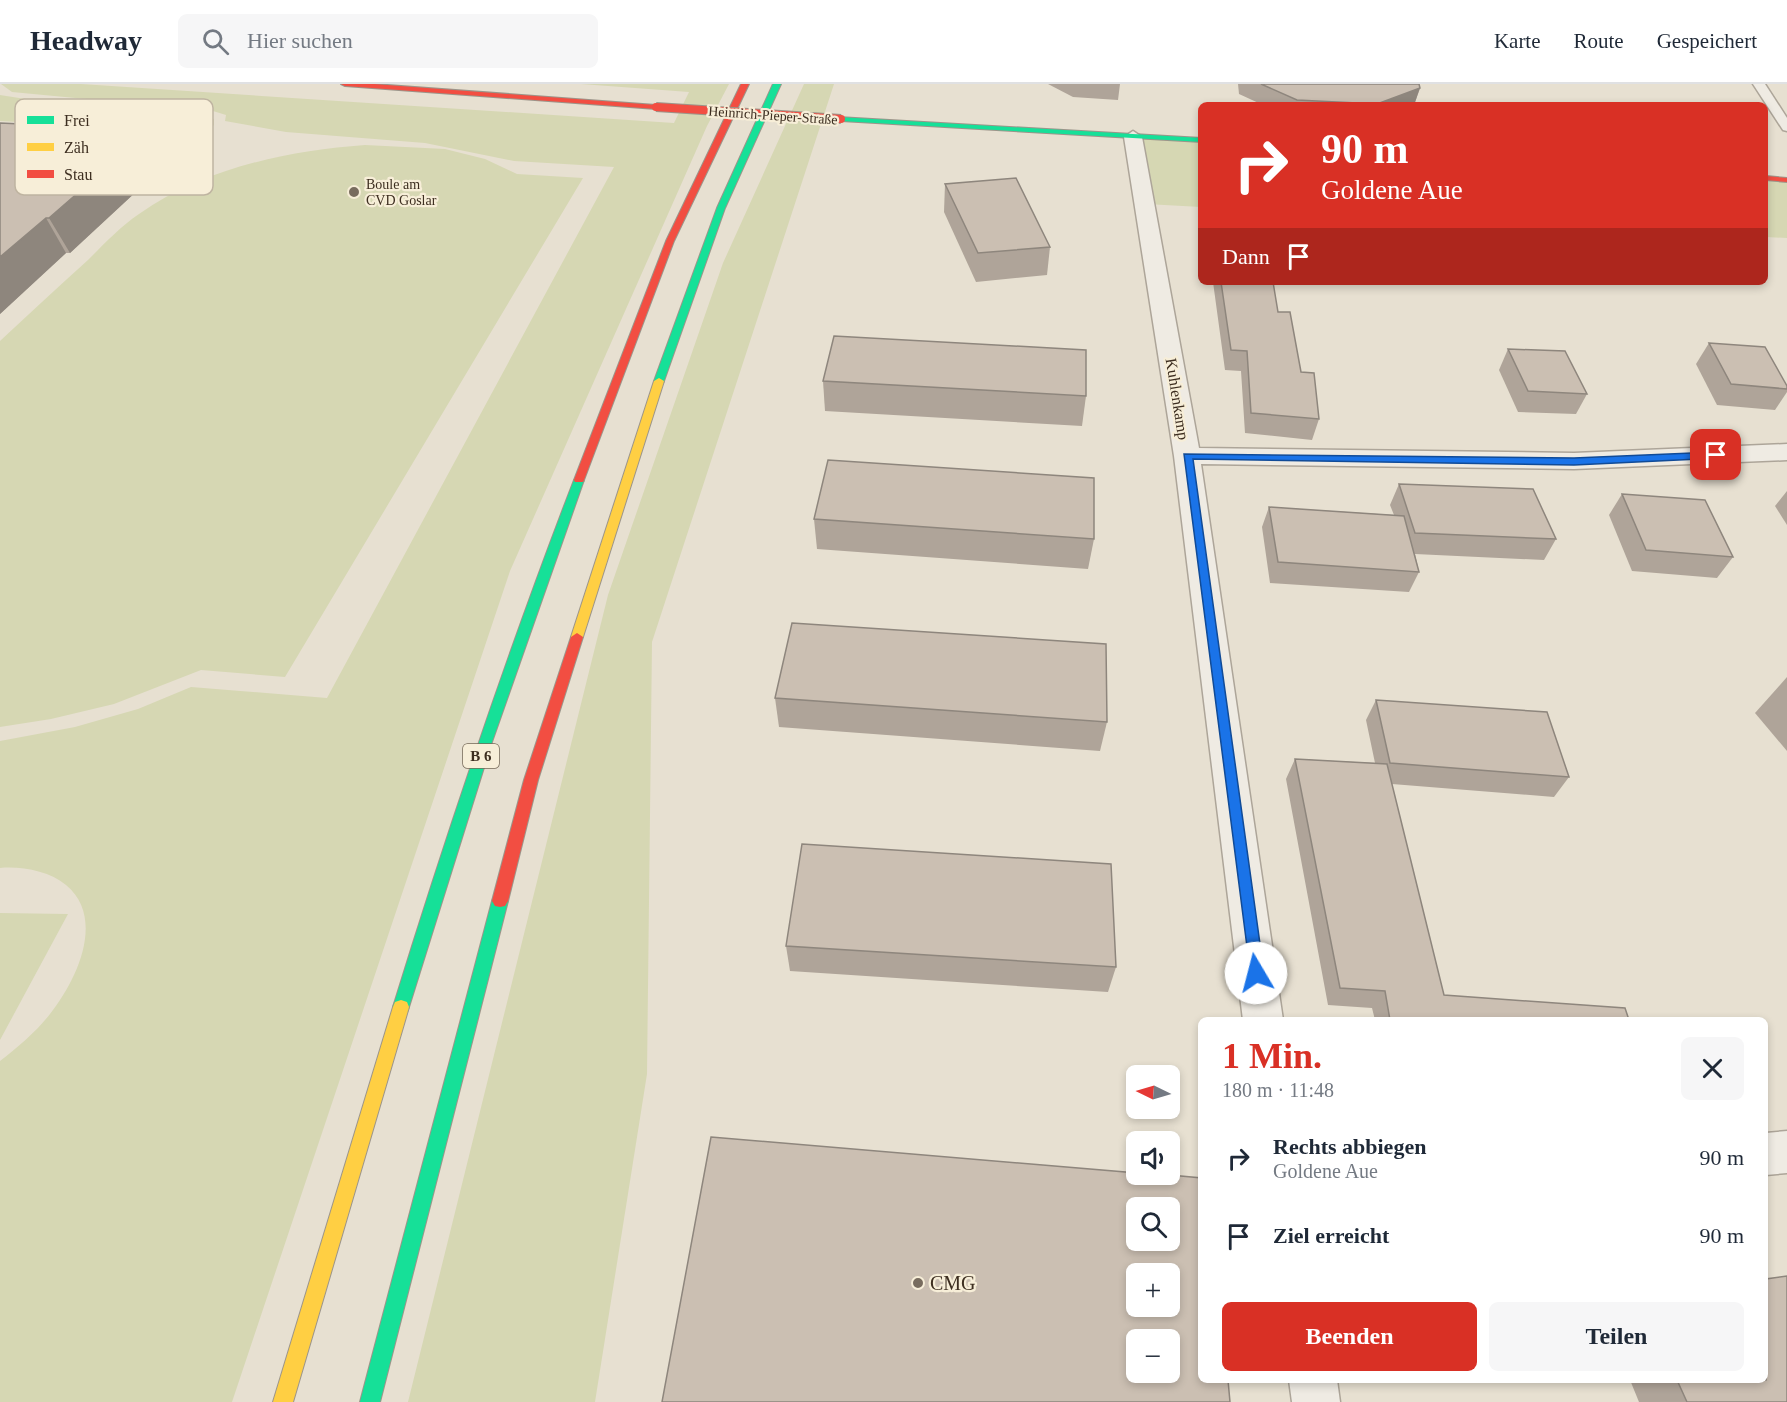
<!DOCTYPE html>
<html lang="de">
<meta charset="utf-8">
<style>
:root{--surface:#fff;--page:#f6f6f7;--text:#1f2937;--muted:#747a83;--line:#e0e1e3;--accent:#d93025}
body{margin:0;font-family:Georgia,serif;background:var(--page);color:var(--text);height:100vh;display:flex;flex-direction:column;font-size:22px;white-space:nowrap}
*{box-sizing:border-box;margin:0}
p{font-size:20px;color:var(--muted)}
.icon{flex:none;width:33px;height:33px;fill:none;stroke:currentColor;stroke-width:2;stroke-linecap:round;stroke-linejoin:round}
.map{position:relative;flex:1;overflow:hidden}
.details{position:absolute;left:1198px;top:933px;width:570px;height:366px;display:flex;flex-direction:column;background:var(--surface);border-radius:9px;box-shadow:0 3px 9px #0003}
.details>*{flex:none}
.top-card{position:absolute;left:1198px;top:18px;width:570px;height:183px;border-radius:9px;box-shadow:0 3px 9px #0003;background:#d93025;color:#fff;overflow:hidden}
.needle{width:39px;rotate:275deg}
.fabs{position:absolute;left:1126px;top:981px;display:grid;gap:12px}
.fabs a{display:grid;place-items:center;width:54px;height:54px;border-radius:9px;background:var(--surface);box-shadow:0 3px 9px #0003;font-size:30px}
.pin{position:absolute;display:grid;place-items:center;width:51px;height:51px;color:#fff;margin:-26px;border-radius:12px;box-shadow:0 3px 9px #0006}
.me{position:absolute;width:66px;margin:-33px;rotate:352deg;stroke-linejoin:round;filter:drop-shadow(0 0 4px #0008)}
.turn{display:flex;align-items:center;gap:21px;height:126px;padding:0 24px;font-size:27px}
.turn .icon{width:78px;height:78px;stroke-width:2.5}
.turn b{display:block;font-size:42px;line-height:51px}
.then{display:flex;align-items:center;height:57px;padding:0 24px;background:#0003;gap:12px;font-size:22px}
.round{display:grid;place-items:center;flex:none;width:63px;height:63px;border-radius:9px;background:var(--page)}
.summary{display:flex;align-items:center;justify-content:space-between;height:102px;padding:0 24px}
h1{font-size:36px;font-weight:700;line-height:45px;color:var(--accent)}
.cta{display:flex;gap:12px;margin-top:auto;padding:12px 24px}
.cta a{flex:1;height:69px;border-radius:9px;background:var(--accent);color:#fff;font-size:24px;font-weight:700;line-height:69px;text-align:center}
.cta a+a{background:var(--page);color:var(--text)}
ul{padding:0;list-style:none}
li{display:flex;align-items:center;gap:18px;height:78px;padding:0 24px}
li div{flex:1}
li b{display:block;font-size:22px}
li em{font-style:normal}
header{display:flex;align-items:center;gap:36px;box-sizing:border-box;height:84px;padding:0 30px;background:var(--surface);border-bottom:2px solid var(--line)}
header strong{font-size:28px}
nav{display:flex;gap:33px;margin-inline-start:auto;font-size:21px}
.search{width:420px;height:54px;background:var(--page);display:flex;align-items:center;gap:15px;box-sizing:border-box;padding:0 21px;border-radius:9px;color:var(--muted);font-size:22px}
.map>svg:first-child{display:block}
</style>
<header>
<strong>Headway</strong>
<div class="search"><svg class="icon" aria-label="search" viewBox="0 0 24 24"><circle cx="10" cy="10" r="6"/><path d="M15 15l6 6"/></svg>Hier suchen</div>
<nav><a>Karte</a><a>Route</a><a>Gespeichert</a></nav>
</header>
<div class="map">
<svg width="1787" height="1318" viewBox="0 0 1787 1318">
<rect width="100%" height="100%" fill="#e7e0d1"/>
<g fill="#d6d7b3">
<path d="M1,0H81L674,39L689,8L581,0H729L707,42L510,487L232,1318H0V977C17,964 37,947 50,930C77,896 106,834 66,801C49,787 21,782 0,784V657L75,643L138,625L191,603L327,614L614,83L514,77L425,59L286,48L225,37L226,31L213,27L12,8Z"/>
<path d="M804,0H834L652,558L647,990L595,1318H408L608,511L723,179Z"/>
<path d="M0,11L32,16L201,31L214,35V41L206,48L0,37Z"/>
<path d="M1133,53L1201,56V123L1146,120Z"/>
<path d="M365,61L445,65L485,75L517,90L583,94L285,593L201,586L114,620L51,635L0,643V257C29,230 58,203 88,176C104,160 120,143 139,130C205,84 286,67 365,61Z"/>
<path d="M1766,94L1787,96V154L1766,153Z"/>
<path d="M0,829L68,830L0,956Z"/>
</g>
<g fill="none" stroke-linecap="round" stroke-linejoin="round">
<g stroke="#ada599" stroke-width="3">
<path id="lane" d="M1753,0H1765L1787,34V47L1783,46Z"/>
</g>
<g stroke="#ada599" stroke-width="3">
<g id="street">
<path d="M1133,47L1142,53L1199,364L1574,369L1787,360V376L1574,385L1201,380L1283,936H1243L1174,372L1124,53Z"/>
<path d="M1787,1047V1089L1766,1091V1049Z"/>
<path d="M1289,1296H1337L1340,1318H1292Z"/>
</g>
</g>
<g stroke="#9c958a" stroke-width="2">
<g id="fast">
<path d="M773,0H781L725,124L664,297L663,299H655L654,297L717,124Z"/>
<path d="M838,33L1202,54V58L841,37H838Z"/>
<path d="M579,393L584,396L492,658L409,923L407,928L401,930L395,928L393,923C448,745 507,570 574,396Z"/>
<path d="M500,811L505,812L508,817L380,1318H360L492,817L495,812Z"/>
</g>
</g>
<g stroke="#9c958a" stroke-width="2">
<g id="slow">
<path d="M659,294L664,297L583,553L577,557L573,556L571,553L654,297Z"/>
<path d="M401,916L407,918L409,923L293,1318H273L393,923L395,918Z"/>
</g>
</g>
<g stroke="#9c958a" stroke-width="2">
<g id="jam">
<path d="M341,0H374L656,21L660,23L656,25L345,2Z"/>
<path d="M741,0H749L674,157L584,396L583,398H575L574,396L666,157Z"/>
<path d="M1766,92L1787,94V98L1766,96Z"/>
<path d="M577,549L583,553L538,696L508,817L505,822L500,823L495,822L492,817L524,696L571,553Z"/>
</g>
</g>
<use href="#lane" fill="#efebe3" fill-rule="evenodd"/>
<use href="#street" fill="#efebe3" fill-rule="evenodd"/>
<use href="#fast" fill="#16e098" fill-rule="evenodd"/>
<use href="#slow" fill="#ffcf43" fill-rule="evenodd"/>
<use href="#jam" fill="#f24e42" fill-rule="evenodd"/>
<g stroke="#9c958a" stroke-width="10" stroke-linecap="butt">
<path id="jam-bridge" d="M656,23L841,35"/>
</g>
<use href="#jam-bridge" stroke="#f24e42" stroke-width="8"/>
</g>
<g fill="#afa499">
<path d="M1048,0H1120L1118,16L1073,13Z"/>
<path d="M1238,0H1419L1420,4L1414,21H1263L1239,10Z"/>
<path d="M0,39L166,80L70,169H66L0,230Z"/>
<path d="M945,100L1050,163L1047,191L976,198L944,128Z"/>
<path d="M1213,198H1273L1278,228L1319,335L1312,356L1245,349L1241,287L1225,286Z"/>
<path d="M1709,259L1787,302V308L1775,326L1717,321L1696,280Z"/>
<path d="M1508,265L1587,310L1576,330L1518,328L1499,286Z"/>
<path d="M823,297L1086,312L1082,342L825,327Z"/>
<path d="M1399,400L1556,455L1544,476L1415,470L1419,488L1409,508L1270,499L1262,443L1269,423L1394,431L1390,421Z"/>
<path d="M1787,407V441L1775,422Z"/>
<path d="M1622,410L1733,473L1717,494L1632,487L1609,431Z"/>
<path d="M814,435L1094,455L1088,485L817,465Z"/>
<path d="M1787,593V667L1755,629Z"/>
<path d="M775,614L1107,638L1100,667L779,643Z"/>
<path d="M1376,616L1569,693L1554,713L1392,700L1444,911L1629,936H1375L1372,924L1328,921L1286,695L1295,675L1375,679L1366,636Z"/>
<path d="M786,862L1116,883L1108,908L790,887Z"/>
<path d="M1630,1296H1766L1787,1318H1639Z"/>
</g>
<g fill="#8e867d">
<path d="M1420,4L1414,21H1377V20Z"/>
<path d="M150,46L166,80L70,169L49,134Z"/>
<path d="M46,134L66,169L0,230V173Z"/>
</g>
<g fill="#cbbfb2" stroke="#8e867d" stroke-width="1.5" fill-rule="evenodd">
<path d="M1261,0H1419L1420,4L1377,20L1297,16Z"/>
<path d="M0,39L150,46L49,134H46L0,173Z"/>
<path d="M1016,94L1050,163L978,169L945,100Z"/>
<path d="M1221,198H1273L1278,228H1290L1301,288L1314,289L1319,335L1251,329L1247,267L1231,266Z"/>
<path d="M834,252L1086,266V312L823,297Z"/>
<path d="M1709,259L1765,263L1787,302V305L1731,300Z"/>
<path d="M1508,265L1565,267L1587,310L1528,307Z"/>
<path d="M828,376L1094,394V455L814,435Z"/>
<path d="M1399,400L1533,405L1556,455L1415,449Z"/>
<path d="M1622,410L1705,416L1733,473L1646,466Z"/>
<path d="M1269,423L1404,432L1419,488L1278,478Z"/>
<path d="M792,539L1106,560L1107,638L775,614Z"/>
<path d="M1376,616L1547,628L1569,693L1390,679Z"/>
<path d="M1295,675L1387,680L1444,911L1625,924L1629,936H1390L1385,907L1340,904Z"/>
<path d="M802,760L1111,780L1116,883L786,862Z"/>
<path d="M711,1053L1137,1089V1090H1159L1202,1094V1296H1228L1230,1318H662ZM1137,1124H1170V1156H1137ZM1137,1190H1170V1222H1137ZM1137,1256H1170V1288H1137Z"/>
<path d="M1787,1192V1318H1687L1677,1296H1766V1195Z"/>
</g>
<path fill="#1a73e8" stroke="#114b97" stroke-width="1.5" d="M1716,368L1721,371L1720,374L1574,381L1193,375L1264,889L1262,894L1256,896L1251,894L1184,370L1574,374Z"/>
<g fill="#786c5e" stroke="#f7eed8" stroke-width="2">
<circle cx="354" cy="108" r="6"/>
<circle cx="918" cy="1199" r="6"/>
</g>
<g text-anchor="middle" stroke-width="4.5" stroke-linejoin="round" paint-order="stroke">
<g font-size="14" fill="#3d2e20" stroke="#f7eed8">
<text transform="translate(773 31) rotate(4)" y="5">Heinrich-Pieper-Straße</text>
</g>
<g font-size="14" fill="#3d2e20" stroke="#f7eed8" text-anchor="start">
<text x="366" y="105">Boule am<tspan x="366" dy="16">CVD Goslar</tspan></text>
</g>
<rect fill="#f7eed8" stroke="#756857" stroke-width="1.5" x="463" y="660" width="36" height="24" rx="4.5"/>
<g font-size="15" font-weight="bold" fill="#3d2e20">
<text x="481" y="677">B 6</text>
</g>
<g font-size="16" fill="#3d2e20" stroke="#f7eed8">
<text transform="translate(1178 315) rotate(81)" y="6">Kuhlenkamp</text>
</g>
<g font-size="20" fill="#3d2e20" stroke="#f7eed8" text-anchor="start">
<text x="930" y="1206">CMG</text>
</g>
</g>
<rect x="15" y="15" width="198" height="96" rx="9" fill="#f7eed8" stroke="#bfb4a1" stroke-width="1.5"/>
<rect x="27" y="32" width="27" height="8" fill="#16e098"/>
<rect x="27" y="59" width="27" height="8" fill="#ffcf43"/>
<rect x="27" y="86" width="27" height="8" fill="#f24e42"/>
<g font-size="16" fill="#3d2e20">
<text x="64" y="42">Frei</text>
<text x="64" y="69">Zäh</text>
<text x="64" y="96">Stau</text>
</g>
</svg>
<div class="fabs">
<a><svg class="needle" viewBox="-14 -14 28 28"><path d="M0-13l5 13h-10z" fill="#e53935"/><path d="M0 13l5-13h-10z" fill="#747a83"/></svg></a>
<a><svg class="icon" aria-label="sound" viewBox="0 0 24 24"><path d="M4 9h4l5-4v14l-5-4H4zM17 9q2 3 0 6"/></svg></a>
<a><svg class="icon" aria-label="search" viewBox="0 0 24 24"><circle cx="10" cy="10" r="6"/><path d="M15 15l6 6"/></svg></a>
<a>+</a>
<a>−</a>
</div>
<div class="pin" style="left:1716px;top:371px;background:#d93025"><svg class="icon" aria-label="arrive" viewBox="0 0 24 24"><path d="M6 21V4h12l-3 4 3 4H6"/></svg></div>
<svg class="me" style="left:1256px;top:889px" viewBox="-20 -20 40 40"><circle r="19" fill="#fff"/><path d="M0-13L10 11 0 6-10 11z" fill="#1a73e8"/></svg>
<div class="top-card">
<div class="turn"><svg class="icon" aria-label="right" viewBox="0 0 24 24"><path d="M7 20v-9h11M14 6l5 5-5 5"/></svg><div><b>90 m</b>Goldene Aue</div></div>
<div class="then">Dann<svg class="icon" aria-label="arrive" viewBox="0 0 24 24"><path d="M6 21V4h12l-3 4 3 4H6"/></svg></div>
</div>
<section class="details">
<div class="summary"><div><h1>1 Min.</h1><p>180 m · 11:48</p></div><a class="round"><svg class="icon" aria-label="close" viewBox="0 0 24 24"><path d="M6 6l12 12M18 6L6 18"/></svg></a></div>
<ul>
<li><svg class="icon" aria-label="right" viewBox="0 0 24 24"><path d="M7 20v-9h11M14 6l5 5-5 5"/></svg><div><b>Rechts abbiegen</b><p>Goldene Aue</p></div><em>90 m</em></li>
<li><svg class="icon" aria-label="arrive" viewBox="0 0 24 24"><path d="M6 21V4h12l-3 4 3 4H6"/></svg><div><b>Ziel erreicht</b></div><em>90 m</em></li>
</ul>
<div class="cta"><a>Beenden</a><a>Teilen</a></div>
</section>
</div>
